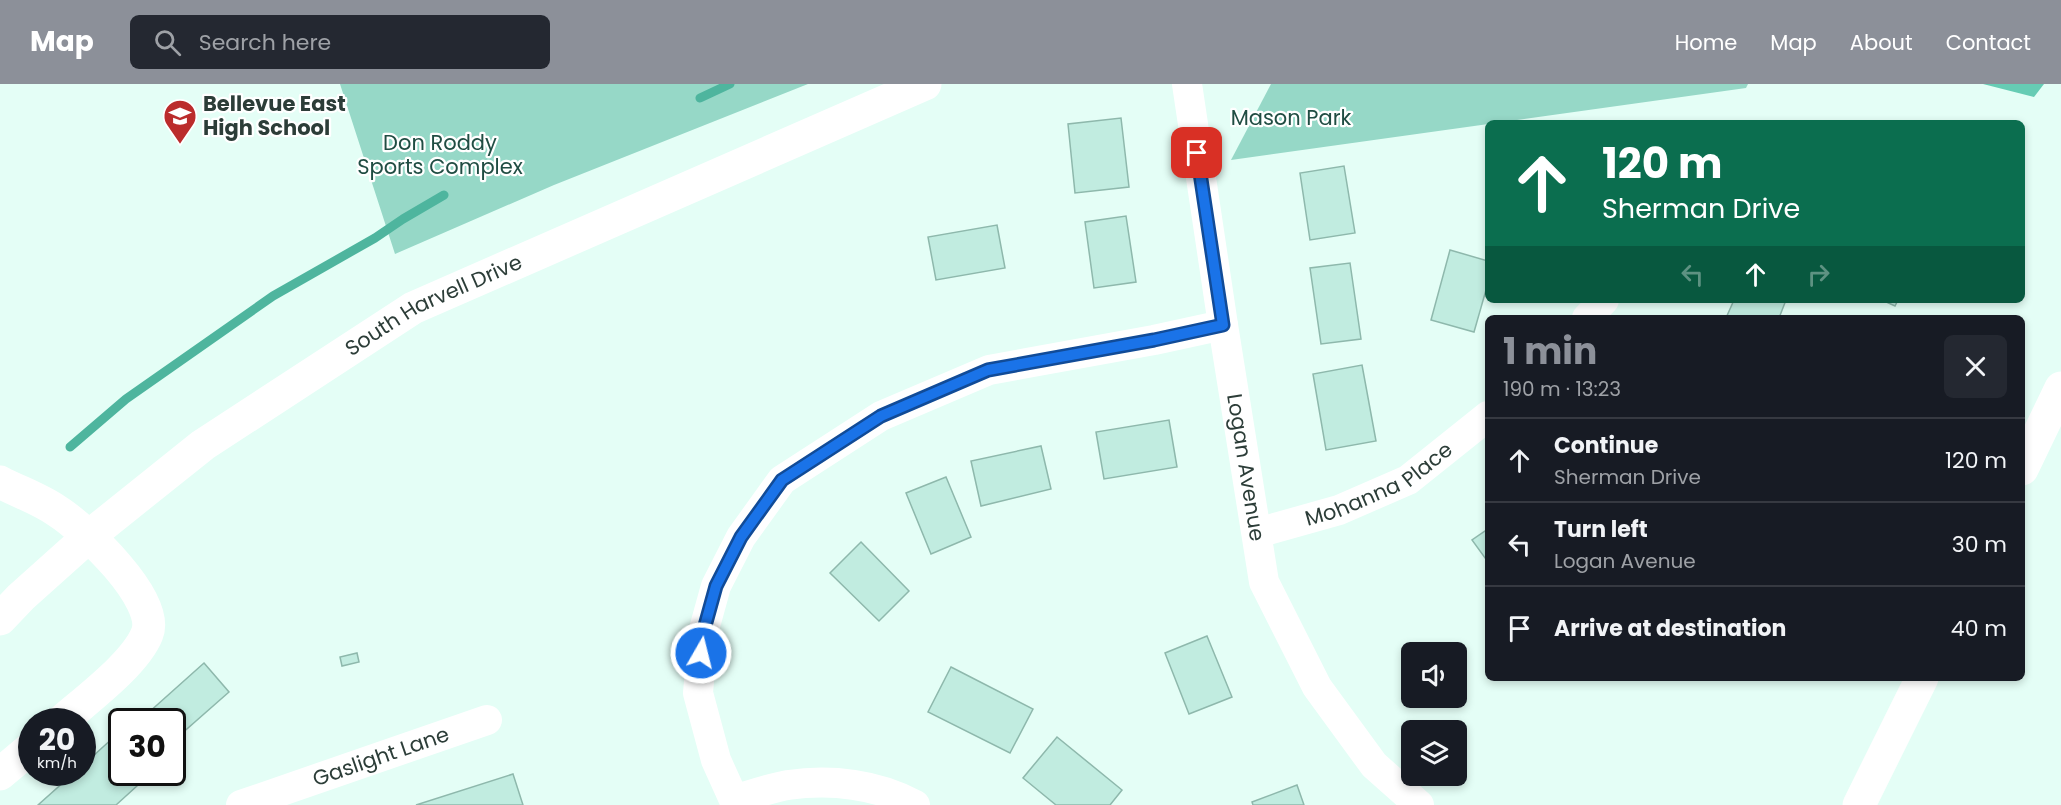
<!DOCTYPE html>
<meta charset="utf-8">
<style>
:root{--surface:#171b24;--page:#242831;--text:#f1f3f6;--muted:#9ea1a6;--line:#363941;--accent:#8c9099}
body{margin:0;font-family:Poppins,sans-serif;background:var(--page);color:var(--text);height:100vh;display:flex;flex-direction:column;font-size:22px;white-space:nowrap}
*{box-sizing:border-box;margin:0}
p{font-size:20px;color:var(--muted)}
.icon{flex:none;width:33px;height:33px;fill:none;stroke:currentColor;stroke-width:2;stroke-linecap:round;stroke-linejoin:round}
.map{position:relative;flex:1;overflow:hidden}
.drawer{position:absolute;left:1485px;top:231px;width:540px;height:366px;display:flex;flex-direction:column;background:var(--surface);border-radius:9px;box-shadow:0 3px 9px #0003}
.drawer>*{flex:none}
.guide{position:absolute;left:1485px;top:36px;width:540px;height:183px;border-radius:9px;box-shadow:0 3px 9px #0003;background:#0b6e4f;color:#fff;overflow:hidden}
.fabs{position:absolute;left:1401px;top:558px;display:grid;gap:12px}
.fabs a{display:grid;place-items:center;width:66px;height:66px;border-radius:9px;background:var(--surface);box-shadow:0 3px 9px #0003;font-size:30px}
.speed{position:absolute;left:18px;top:624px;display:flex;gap:12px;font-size:30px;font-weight:700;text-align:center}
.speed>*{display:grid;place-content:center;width:78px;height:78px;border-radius:50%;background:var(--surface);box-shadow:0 3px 9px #0003;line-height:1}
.speed small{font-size:15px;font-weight:400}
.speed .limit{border:3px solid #111;border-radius:9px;background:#fff;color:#111}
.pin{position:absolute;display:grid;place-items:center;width:51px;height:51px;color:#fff;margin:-26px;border-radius:12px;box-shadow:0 3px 9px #0006}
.me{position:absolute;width:66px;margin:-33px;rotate:8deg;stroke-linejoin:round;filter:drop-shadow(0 0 4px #0008)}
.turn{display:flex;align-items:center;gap:21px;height:126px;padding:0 18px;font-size:27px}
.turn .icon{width:78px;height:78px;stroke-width:2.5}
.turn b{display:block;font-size:42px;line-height:51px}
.lanes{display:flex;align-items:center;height:57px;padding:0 18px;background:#0003;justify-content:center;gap:30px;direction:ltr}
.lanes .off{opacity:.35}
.round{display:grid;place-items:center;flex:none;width:63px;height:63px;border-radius:9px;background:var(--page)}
.headline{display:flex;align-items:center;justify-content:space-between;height:102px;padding:0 18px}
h1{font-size:36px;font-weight:700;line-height:45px;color:var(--accent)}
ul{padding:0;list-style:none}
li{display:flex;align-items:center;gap:18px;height:84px;padding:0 18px;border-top:2px solid var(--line)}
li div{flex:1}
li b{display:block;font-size:22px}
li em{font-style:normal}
header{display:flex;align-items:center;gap:36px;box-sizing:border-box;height:84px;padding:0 30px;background:var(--accent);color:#fff}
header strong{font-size:28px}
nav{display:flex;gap:33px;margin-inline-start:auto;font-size:21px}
.search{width:420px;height:54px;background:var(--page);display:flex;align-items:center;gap:15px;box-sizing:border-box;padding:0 21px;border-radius:9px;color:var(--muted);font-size:22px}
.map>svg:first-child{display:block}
</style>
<header>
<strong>Map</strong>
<div class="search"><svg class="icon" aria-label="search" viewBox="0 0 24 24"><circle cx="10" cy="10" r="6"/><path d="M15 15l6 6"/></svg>Search here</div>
<nav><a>Home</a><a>Map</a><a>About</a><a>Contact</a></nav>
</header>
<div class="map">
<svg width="2061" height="721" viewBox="0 0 2061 721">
<rect width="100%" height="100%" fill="#e4fef6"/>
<g fill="#96d8c7">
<path d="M340,0H808L554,101L395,170Z"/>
<path d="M1271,0H1748L1746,4L1231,76Z"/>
</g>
<path fill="#66ccb4" d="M1983,0H2044L2034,13Z"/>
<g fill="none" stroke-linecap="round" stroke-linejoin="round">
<g stroke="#4eb59e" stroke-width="9">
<path d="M700,14L730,0"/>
<path d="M70,363L126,315L273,212L375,154L403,135L444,111"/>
</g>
</g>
<g fill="#c1ece0" stroke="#8eb8ac" stroke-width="1.5">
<path d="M1121,34L1129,103L1075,109L1068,40Z"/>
<path d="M1344,82L1355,149L1310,156L1300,89Z"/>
<path d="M1126,132L1136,198L1094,204L1085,138Z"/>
<path d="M997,141L1005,184L936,196L928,153Z"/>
<path d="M1450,166L1488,177V199L1474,248L1431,236Z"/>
<path d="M1350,179L1361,255L1321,260L1310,184Z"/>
<path d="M1734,216H1786L1779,234H1726Z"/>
<path d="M1882,216H1898L1895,222Z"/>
<path d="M1362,281L1376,357L1326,366L1313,290Z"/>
<path d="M1169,336L1177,383L1104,395L1096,348Z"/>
<path d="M1041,362L1051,405L981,422L971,377Z"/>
<path d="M946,393L971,453L931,470L906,409Z"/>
<path d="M1488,445V478L1472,456Z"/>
<path d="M861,458L909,507L879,537L830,489Z"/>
<path d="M1207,552L1232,613L1189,630L1165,569Z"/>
<path d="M357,569L359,578L342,582L340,573Z"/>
<path d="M204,579L229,608L172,658V638H138Z"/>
<path d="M951,583L1033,625L1010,669L928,628Z"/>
<path d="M114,653L122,662V688H145L148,692L116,721H38L75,688H82V682Z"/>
<path d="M1057,653L1122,706L1110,721H1056L1023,694Z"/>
<path d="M513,690L523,721H416Z"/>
<path d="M1297,701L1304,721H1253L1252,718Z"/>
</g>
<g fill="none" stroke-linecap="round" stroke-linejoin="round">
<g stroke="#fff" stroke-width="30">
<path id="s1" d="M1187,0L1223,241L1264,498L1317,603L1374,681L1419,721"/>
<path d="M1587,234L1604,216"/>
<path id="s2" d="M1257,449L1339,426L1408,396L1488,332"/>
<path id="s3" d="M241,721L487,636"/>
<path d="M915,721C877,700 831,695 788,701C770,704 751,711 734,716L716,676L698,609L703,549L716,502L741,453L782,396L881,332L989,286L1154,256L1223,241"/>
</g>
<g stroke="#fff" stroke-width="33">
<path d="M2022,385L2061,304"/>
<path d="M0,398C19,408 40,415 57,427C84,444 161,516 147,550C135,580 86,616 61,638"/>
<path d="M0,690L32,663"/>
<path d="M1859,721L1922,594"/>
</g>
<path stroke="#fff" stroke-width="33" id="s4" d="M0,535L21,513L88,453L203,361L413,224L925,0"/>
</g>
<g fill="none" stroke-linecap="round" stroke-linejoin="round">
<g stroke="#114b97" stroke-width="15">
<path id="route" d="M701,569L703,549L716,502L741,453L782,396L881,332L988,286L1154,256L1223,241L1197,69"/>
</g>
<use href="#route" stroke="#1a73e8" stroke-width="10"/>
</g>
<defs>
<g id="school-pin" transform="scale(1.725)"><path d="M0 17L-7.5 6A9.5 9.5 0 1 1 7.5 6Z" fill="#bb2c2c" stroke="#fff"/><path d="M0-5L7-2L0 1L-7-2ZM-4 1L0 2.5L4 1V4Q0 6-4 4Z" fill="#fff"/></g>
</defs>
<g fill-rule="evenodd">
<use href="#school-pin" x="180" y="32"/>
</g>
<g text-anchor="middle" stroke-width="4.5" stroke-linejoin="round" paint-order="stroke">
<g font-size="21" font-weight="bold" fill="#2c3d38" stroke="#fff" text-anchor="start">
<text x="203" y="27">Bellevue East<tspan x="203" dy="24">High School</tspan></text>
</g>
<g font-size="21" fill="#204d43" stroke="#fff">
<text x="1291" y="41">Mason Park</text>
<text x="440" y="66">Don Roddy<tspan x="440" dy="24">Sports Complex</tspan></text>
</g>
<g font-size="21" fill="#2c3d38" stroke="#fff">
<text dy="7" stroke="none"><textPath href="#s4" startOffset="538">South Harvell Drive</textPath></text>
<text dy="7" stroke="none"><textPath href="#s1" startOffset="388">Logan Avenue</textPath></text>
<text dy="7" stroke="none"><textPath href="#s2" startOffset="132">Mohanna Place</textPath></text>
<text dy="7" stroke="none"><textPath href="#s3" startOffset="148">Gaslight Lane</textPath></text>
</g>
</g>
</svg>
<div class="fabs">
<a><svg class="icon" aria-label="sound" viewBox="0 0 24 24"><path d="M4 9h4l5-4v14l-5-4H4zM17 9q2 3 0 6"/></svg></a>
<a><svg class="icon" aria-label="layers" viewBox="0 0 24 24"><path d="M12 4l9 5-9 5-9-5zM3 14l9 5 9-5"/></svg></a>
</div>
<div class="speed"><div>20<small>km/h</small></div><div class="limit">30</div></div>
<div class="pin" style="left:1197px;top:69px;background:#d93025"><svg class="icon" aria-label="arrive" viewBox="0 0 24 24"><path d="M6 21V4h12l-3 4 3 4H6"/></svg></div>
<svg class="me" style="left:701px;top:569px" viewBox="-20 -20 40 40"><circle r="17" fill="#1a73e8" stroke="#fff" stroke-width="3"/><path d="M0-11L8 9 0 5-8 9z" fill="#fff"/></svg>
<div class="guide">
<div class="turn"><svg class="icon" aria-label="ahead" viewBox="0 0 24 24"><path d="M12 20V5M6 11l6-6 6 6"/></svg><div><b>120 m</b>Sherman Drive</div></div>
<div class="lanes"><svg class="icon off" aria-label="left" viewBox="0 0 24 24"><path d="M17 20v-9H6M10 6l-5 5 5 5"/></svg><svg class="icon" aria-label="ahead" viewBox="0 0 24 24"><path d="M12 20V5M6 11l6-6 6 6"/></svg><svg class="icon off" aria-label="right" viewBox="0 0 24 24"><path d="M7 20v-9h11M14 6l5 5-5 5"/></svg></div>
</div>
<section class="drawer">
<div class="headline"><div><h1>1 min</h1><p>190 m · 13:23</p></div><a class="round"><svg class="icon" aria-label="close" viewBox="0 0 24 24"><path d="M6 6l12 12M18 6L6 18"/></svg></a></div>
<ul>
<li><svg class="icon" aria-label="ahead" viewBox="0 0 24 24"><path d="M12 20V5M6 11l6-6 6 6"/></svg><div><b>Continue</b><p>Sherman Drive</p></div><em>120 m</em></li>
<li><svg class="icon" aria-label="left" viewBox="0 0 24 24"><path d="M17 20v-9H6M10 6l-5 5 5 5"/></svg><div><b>Turn left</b><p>Logan Avenue</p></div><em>30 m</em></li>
<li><svg class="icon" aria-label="arrive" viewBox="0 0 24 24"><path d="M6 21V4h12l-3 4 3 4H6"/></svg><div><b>Arrive at destination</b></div><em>40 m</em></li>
</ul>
</section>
</div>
